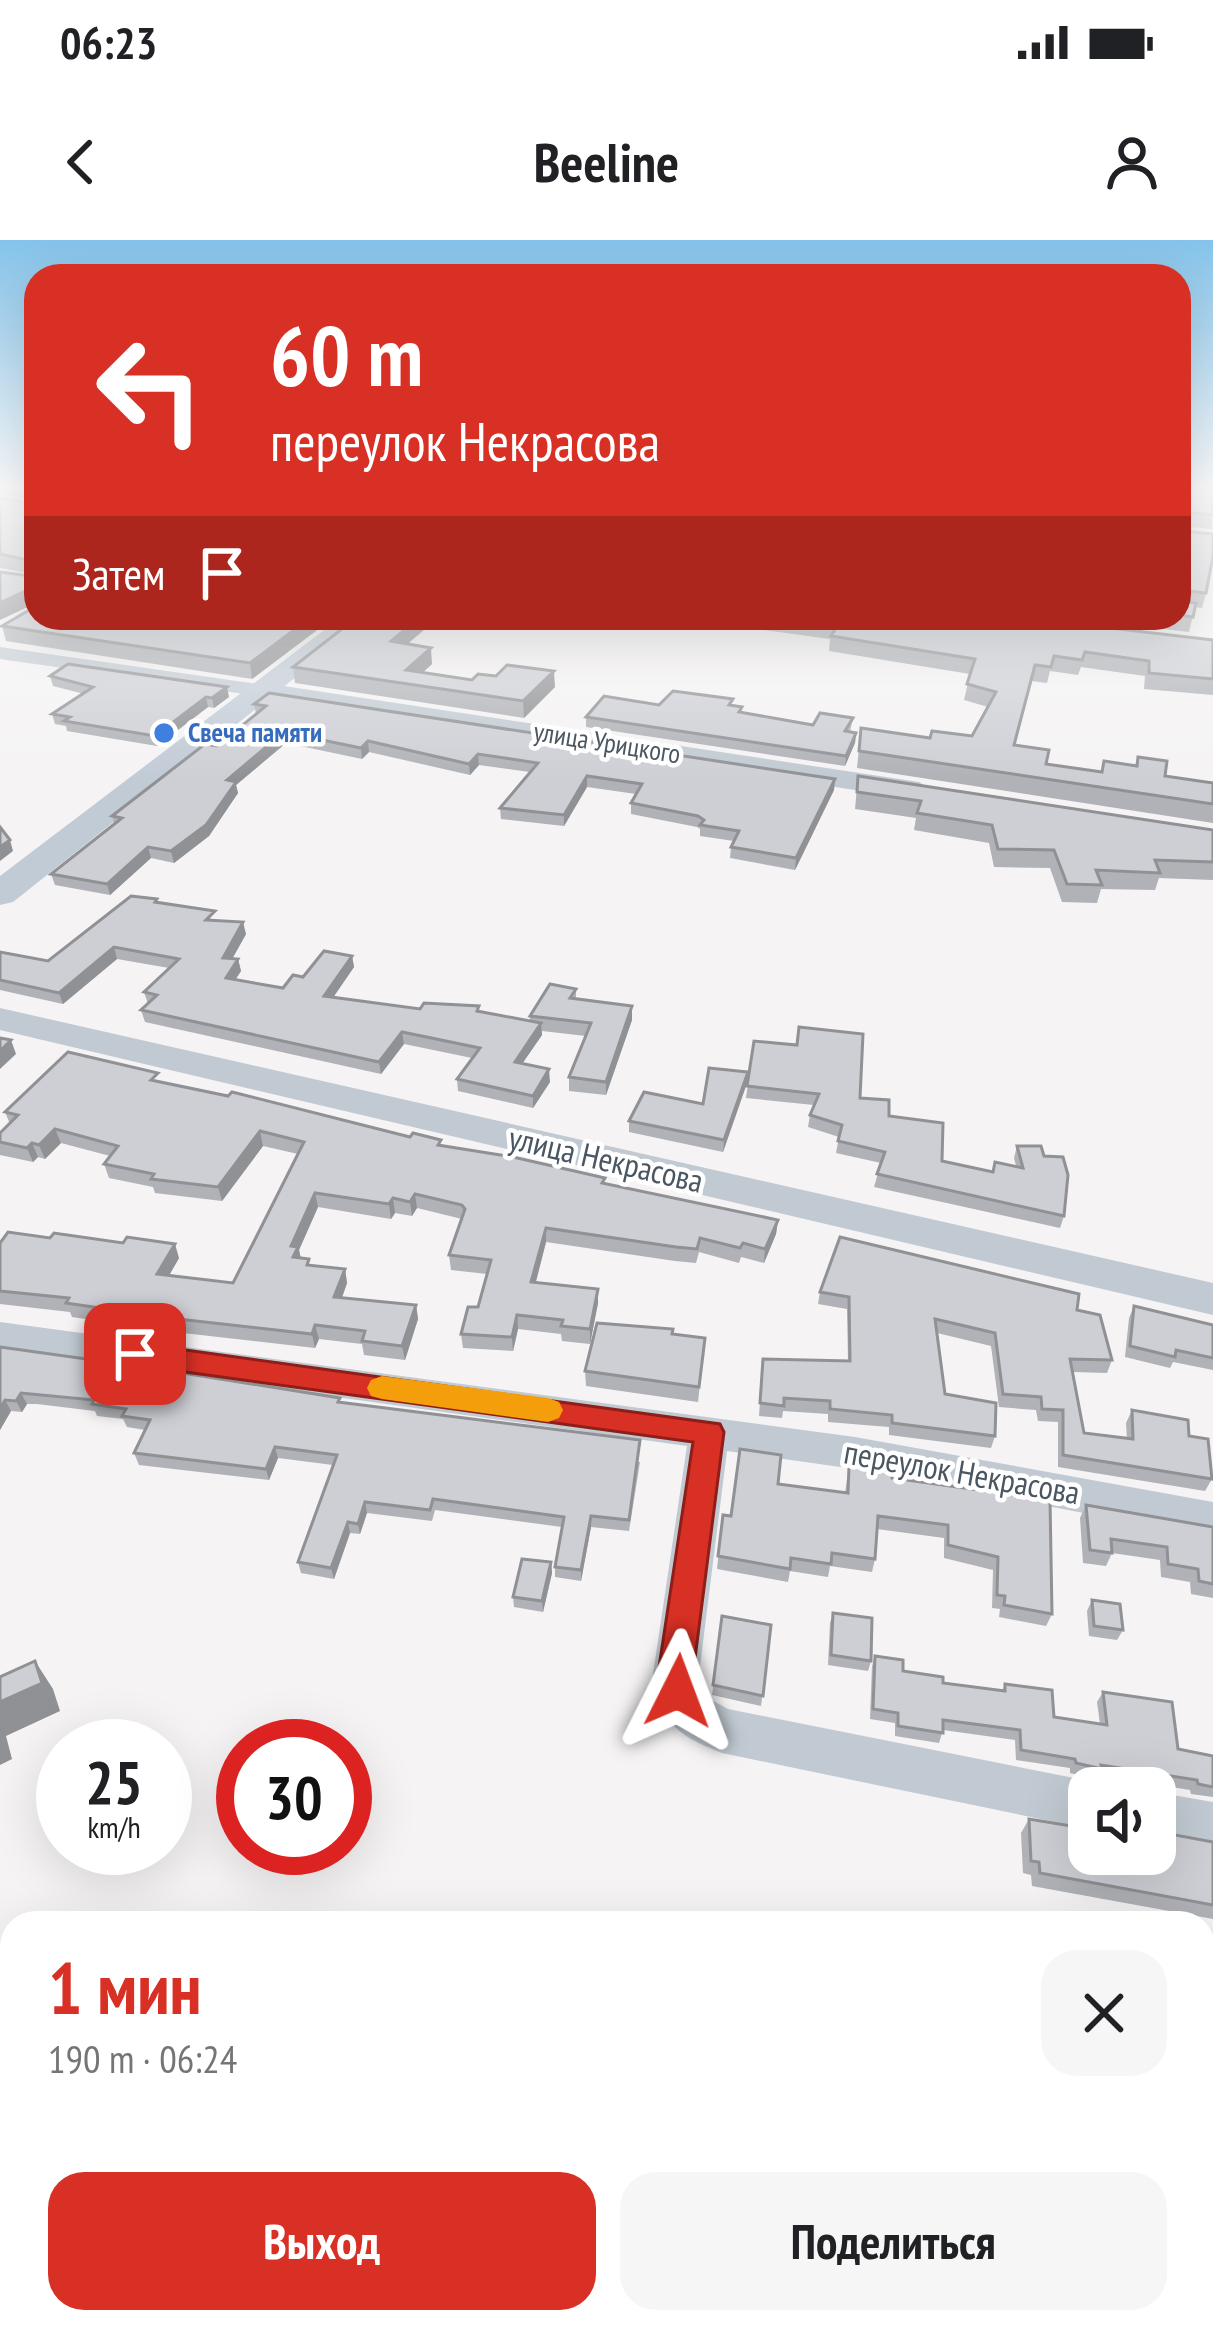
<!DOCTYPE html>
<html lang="ru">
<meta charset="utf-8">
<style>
:root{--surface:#fff;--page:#f6f6f6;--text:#202124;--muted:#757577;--accent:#d93025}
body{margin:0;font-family:"PT Sans Narrow",sans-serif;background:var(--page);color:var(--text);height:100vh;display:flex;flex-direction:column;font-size:45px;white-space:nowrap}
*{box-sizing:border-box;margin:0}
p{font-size:39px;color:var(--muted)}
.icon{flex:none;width:66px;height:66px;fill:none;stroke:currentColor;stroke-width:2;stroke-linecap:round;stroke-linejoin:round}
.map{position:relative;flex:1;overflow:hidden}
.side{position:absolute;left:0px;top:1671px;width:1215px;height:423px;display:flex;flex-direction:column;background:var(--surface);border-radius:36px 36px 0 0;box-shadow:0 12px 48px #0002}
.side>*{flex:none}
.banner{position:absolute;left:24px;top:24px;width:1167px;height:366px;border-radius:36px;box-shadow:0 12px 48px #0002;background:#d93025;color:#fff;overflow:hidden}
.fabs{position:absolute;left:1068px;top:1527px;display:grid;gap:24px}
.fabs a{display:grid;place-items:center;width:108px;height:108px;border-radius:24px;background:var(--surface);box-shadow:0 12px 48px #0002;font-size:60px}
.speed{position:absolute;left:36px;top:1479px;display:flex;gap:24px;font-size:60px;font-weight:700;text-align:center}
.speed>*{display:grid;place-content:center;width:156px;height:156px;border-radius:50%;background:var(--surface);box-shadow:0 12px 48px #0002;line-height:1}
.speed small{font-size:30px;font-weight:400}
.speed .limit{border:18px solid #d22;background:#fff;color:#111}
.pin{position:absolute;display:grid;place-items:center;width:102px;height:102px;color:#fff;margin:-51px;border-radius:24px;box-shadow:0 6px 18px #0006}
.me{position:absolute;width:132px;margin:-66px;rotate:3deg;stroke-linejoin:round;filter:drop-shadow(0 0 9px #0008)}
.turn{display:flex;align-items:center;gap:42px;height:252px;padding:0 48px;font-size:54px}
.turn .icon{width:156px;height:156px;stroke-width:2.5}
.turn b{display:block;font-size:84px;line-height:102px}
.then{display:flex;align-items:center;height:114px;padding:0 48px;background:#0003;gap:24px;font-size:45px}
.round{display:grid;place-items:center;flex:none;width:126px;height:126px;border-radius:36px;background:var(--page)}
.head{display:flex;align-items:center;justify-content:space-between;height:204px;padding:0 48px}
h1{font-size:72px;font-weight:700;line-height:90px;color:var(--accent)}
.primary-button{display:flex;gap:24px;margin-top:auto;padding:24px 48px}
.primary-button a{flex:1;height:138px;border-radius:36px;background:var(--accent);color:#fff;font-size:48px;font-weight:700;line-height:138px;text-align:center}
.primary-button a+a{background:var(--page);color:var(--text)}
.status{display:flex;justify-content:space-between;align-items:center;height:84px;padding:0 60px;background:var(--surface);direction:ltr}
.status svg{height:33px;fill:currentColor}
header{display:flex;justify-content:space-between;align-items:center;height:156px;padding:0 48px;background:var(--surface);font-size:54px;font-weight:700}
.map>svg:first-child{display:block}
</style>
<div class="status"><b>06:23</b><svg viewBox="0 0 49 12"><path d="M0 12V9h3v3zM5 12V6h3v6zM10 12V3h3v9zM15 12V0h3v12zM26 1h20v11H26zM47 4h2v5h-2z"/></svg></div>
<header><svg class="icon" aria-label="back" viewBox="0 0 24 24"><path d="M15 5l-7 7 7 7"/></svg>Beeline<svg class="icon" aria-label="person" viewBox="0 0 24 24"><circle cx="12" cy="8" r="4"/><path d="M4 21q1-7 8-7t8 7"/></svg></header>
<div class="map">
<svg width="1213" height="2093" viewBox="0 0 1213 2093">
<rect width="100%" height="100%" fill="#f5f3f3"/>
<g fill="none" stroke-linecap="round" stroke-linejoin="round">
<g fill="#c1cad2" fill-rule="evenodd">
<path d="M0,407L264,445L274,451L264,457L0,419Z"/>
<path d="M0,1082L855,1197L1213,1262V1298L855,1229L727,1211L699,1434L708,1458L728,1469L1089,1541L1107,1548H1089V1589L722,1513C674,1494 664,1484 653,1434L687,1206L0,1110Z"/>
<path d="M1155,1552L1213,1562V1612L1155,1602Z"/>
</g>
<g fill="#c1cad2" fill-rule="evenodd">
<path d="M264,443L919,542L933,551L919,560L255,456L251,451Z"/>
<path d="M0,768L1213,1043V1075L0,790Z"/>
</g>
<path fill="#c1cbd6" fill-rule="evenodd" d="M340,378H370L13,662L0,665V636Z"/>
</g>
<g fill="#b0b2b7">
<path d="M0,247H36V363L32,334L0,328V258L32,263L33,260L0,253Z"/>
<path d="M1179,247H1213L1212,289L1181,286L1206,353L1202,368L1195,367L1189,392L1070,378H1179V339L1181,328H1179Z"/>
<path d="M333,378L252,439L6,401L2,386Z"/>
<path d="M356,378H438L407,404L432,424L423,432L472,440L555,447L524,478L295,443L293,427Z"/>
<path d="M662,378H1025L1213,400V455L1144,449L1145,436L1081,427L1078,435L1050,431L1047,443L1032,441L1015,505L1046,524L1101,531L1135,526L1138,517L1165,536L1213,543V583L857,528L861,488L930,498L972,496L988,467L964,460L970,434L829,411L830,399L749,388L661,385Z"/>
<path d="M50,436L229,457L214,468L208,467L157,506L67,491L66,486L55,484L52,474L84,454L53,446Z"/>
<path d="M254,464L835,539L834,550L795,630L730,618L731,607L734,601L700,596V589L697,587L631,574V563L636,554L587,547L564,586L501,579L500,568L530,532L479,525L470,535L369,512L362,519L286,503L236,545L238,553L209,596L174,623L151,618L110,655L55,645L51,634L114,584L112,576L217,506L256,474Z"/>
<path d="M659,465L733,466L742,467V473L813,485L853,478L850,492L856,493L855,503L845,526L586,487V477Z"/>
<path d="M858,536L1213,590V640L1159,638L1155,650L1101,649L1097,663L1062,662L1050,628L994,627L989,603L914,590L916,578L855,569Z"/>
<path d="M157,659L158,662L218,681L246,694L232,719H238L241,731L235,739L283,748L352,716L354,727L333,757L420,769L479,771L530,781V776L576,749V759L632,766V780L606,855L569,851V837L586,796L542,791V795L522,824L550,842L533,868L458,851L457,839L472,818L404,804L381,834L145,782L141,770L148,764L144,752L169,728L117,719L63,764L0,750V712L48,721Z"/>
<path d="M754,801L860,858L889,876L942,921L992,932L1016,926L1014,918L1017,906L1064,976L1060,988L874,947L881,923L836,913L839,897L808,887L810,875L814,865L746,858Z"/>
<path d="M161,842L605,943L778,980L776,994L764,1023L741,1017L739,1023L699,1012L696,1023L675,1021L546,1002L536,1042L598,1063L590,1104L562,1101L561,1094L518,1089L513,1111L463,1108L461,1094L478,1067L487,1034L451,1030L449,1015L462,979L417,968L412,976L395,973L391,979L318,967L299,1010L301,1018L311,1026L345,1029L347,1043L342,1058L416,1065L418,1079L405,1120L364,1115L362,1104L319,1099L315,1108L174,1092L72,1077L70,1072L0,1064V1003L179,1018L169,1035L233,1043L298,914L263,906L222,961L155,953L153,947L109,938L104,924L110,916L61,903L45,919L38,917L33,922L0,915V893L10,884L5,872Z"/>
<path d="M747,843L723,912L629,892V881L703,864Z"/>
<path d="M820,1052L1077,1070L1112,1120L1107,1133L1073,1132L1084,1193L1127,1199L1126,1183L1132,1170L1189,1196L1212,1239L1205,1251L1058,1227V1182L1038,1181L1036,1170L999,1167L991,1106L937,1093L945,1154L995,1196L991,1208L889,1195V1187L828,1182V1174L783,1171L782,1178L759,1176L763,1119L848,1121L847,1069L818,1064Z"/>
<path d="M1134,1066L1213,1085V1130L1173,1122L1170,1128L1125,1117L1129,1078Z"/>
<path d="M673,1094L705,1098L698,1162L586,1146L585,1131Z"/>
<path d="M0,1107L340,1162L640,1222L629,1291L591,1287L581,1341L555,1337V1327L562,1287L435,1270L432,1281L367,1273L360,1294L350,1293L334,1339L301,1333L298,1322L333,1225L278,1218L269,1240L139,1225L134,1213L145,1190L127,1187L123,1179L97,1176L95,1171L37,1164H27L22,1172L11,1171L0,1190Z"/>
<path d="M849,1226L892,1238L1050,1260L1052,1374L1046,1386L999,1377L1000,1369L992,1368L993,1330L944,1318V1298L877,1289L875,1319L872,1332L830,1326L828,1337L790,1331L788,1342L717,1329L723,1275L731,1276L845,1253Z"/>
<path d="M1086,1265L1213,1287V1358L1191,1354L1190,1342L1161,1337L1160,1320L1112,1313L1106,1326L1083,1323L1080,1278Z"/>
<path d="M551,1322L552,1333L543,1372L514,1367L513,1357Z"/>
<path d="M1092,1360L1123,1390L1117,1400L1089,1396L1087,1371Z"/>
<path d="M833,1373L871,1421L868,1431L828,1425L830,1383Z"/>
<path d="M722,1376L771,1385L761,1466L712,1455Z"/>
<path d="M875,1416L903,1431L943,1443L1002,1451L1005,1444L1054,1477L1100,1484L1097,1462L1103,1452L1178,1509L1213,1516V1557L1191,1554L1190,1550L1098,1535L1096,1539L1070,1533V1528L1016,1520L1015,1500L943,1490L939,1503L895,1496V1483L870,1479L872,1426Z"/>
<path d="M1088,1578L1213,1602V1679L1032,1646L1031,1635L1023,1633L1021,1593L1029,1579L1082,1588Z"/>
</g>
<g fill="#909195">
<path d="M34,347L36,363L0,380V363Z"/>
<path d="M310,378H333L252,439L250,423Z"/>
<path d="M419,378H438L392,417L391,401Z"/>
<path d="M431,408L432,424L408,446L406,430Z"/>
<path d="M554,431L555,447L524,478L523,461Z"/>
<path d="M227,447L229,457L214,468L212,458Z"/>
<path d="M206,457L208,467L157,506L155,496Z"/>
<path d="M284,492L286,503L236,545L238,553L209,596L174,623L171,611L227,540Z"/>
<path d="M856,493L855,503L845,526L846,516Z"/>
<path d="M368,501L369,512L362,519L361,508Z"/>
<path d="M478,514L479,525L470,535L469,524Z"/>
<path d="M587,536V547L564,586V575Z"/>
<path d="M835,539L834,550L795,630L796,618Z"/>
<path d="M10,600L13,611L0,621V607Z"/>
<path d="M148,607L151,618L110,655L107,644Z"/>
<path d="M243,682L246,694L226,730L223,718Z"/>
<path d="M114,707L117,719L63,764L59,753Z"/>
<path d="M352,716L354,727L326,768L324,756Z"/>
<path d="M238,719L241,731L229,750L226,738Z"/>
<path d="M632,766V780L606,855V842Z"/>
<path d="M541,783L542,795L515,834V822Z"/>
<path d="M402,792L404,804L381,834L379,822Z"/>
<path d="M11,800L16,814L0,829V811Z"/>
<path d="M549,829L550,842L533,868V856Z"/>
<path d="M748,832L747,843L723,912L724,900Z"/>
<path d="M55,889L61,903L45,919L39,905Z"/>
<path d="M260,891L263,906L222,961L218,947Z"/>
<path d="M32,903L38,917L33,922L27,908Z"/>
<path d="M315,953L318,967L299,1010L301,1021L297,1032L291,1006Z"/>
<path d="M415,954L417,968L412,976L410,962Z"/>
<path d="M393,958L395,973L391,979L389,964Z"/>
<path d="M778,980L776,994L764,1023L765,1009Z"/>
<path d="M546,988V1002L532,1056L531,1042Z"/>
<path d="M175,1004L179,1018L162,1048L157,1034Z"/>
<path d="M345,1029L347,1043L337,1071L334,1057Z"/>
<path d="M598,1049V1063L590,1104V1089Z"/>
<path d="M416,1065L418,1079L405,1120L402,1106Z"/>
<path d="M517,1075L518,1089L513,1111L512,1097Z"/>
<path d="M315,1085L319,1099L315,1108L312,1094Z"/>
<path d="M21,1153L27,1164L22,1172L16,1161Z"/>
<path d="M5,1160L11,1171L0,1190V1169Z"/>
<path d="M275,1207L278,1218L269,1240L266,1229Z"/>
<path d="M365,1262L367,1273L360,1294L358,1284Z"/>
<path d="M591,1276V1287L581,1341V1330Z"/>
<path d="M348,1282L350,1293L334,1339L331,1328Z"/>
<path d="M551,1322L552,1333L543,1372L542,1361Z"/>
<path d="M35,1421L53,1449L60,1471L6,1496L12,1519L0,1525V1462Z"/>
<path d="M0,1722L9,1747L0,1753Z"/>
<path d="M0,1866L4,1869L12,1888V1914L0,1886Z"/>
<path d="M12,1933V1958L0,1967V1942Z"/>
</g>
<g fill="#cdcfd5" stroke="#909195" stroke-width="3">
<path d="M1179,247H1213V275L1183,272L1179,276Z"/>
<path d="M36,251V322L0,314V258L32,263Z"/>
<path d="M1179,279L1182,291L1213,294V316L1206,353L1179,350L1185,314L1179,313Z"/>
<path d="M36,323V355L34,347L0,363V332L31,336Z"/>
<path d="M1179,361L1196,363L1193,377L1179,375Z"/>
<path d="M36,366V378H310L250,423L2,386Z"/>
<path d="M356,378H419L391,401L431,408L406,430L472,440L478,434L496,436L507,425L554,431L523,461L293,427Z"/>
<path d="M785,378H1025L1213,400V439L1149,433V421L1085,412L1082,420L1054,416L1051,427L1035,425L1014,505L1049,510L1046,524L1102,532L1104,521L1137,526L1138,517L1167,521L1165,536L1213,543V564L859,511L861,488L930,498L932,491L972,496L996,452L967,444L975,419L831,396L838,385Z"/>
<path d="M68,424L227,447L212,458L206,457L155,496L64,481L70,477L52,474L93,447L50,436Z"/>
<path d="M673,451L733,459L729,465L742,467L739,472L813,485L820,473L853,478L845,491L856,493L846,516L586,477L604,456L659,465Z"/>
<path d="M269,453L835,539L796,618L731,607L739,591L700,585L704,580L698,576L631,563L642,544L587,536L564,575L500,568L538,523L478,514L469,524L368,501L361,508L284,492L227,540L236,542L206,585L171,611L148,607L107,644L51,634L122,578L112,576L156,542L205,504L217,506L266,466L254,464Z"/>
<path d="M858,536L1213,590V622L1155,620L1160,633L1096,630L1102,645L1067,644L1054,610L998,609L992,585L917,573L921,561L857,552Z"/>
<path d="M0,587L10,600L0,607Z"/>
<path d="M131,656L157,659L155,662L215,671L206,680L243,682L223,718L238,719L226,738L283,748L293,735L303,737L324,711L352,716L324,756L420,769L424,763L479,766L477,771L541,783L515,822L549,829L533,856L457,839L480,808L402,792L379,822L141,770L157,755L144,752L179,719L114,707L59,753L0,740V712L48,721Z"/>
<path d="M550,744L576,749L570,758L632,766L606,842L569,837L591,783L530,776Z"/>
<path d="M799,787L863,794L860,858L889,860V876L943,883L942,921L993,932L995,922L1023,928L1017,906H1041L1044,916L1063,917L1068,935L1064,976L877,934L885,912L838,901L842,885L810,875L819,854L747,846L754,801L797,805Z"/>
<path d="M0,798L11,800L0,811Z"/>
<path d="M68,812L158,833L151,840L228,856L232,852L410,897L413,893L441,900L438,905L513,917L605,938L602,943L778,980L765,1009L743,1003L740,1008L700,998L697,1009L676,1007L546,988L531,1042L598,1049L590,1089L561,1086L563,1080L517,1075L512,1097L461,1094L468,1067H478L491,1020L449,1015L465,969L462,965L415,954L410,962L393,958L389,964L315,953L291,1006L298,1007L293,1017L309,1019L307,1025L345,1029L334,1057L416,1065L402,1106L362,1101L365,1091L315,1085L312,1094L169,1078L66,1063L69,1058L0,1051V1003L8,992L50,998L54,993L123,1003L127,997L175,1004L157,1034L233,1043L304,902L260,891L218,947L151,939L154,934L104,924L118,906L55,889L39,905L32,903L27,908L0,902V893L18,875L5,872Z"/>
<path d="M709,828L748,832L724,900L629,881L644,852L703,864Z"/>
<path d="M840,997L1079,1054L1077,1070L1100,1075L1112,1120L1070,1119L1084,1193L1133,1199L1132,1170L1188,1180L1189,1196L1208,1199L1212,1239L1063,1215V1170L1042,1169L1041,1157L1003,1154L995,1093L935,1079L945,1154L996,1163L995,1196L892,1183V1175L830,1169V1161L784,1158V1166L760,1163L763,1119L850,1121L849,1057L820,1052Z"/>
<path d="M1134,1066L1213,1085V1118L1176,1110L1175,1117L1130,1106Z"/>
<path d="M597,1083L673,1089L672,1094L705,1098L699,1147L585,1131Z"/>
<path d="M0,1107L151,1128L340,1158L338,1162L640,1200L629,1280L591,1276L581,1330L555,1327L564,1277L433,1259L430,1270L365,1262L358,1284L348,1282L331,1328L298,1322L337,1215L275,1207L266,1229L134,1213L150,1180L122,1176L126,1169L92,1164L94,1160L21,1153L16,1161L5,1160L0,1169Z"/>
<path d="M740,1209L781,1215L778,1244L848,1253L849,1226L892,1231V1238L1050,1260L1052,1374L1004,1365L1005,1356L997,1355L998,1317L948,1305V1285L878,1276L875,1319L832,1313L831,1324L791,1318L790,1329L718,1316L723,1275L731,1276Z"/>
<path d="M1086,1265L1213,1287V1344L1199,1341L1198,1329L1168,1324L1167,1307L1111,1299L1112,1313L1090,1310Z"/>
<path d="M522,1319L551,1322L542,1361L513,1357Z"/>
<path d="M1092,1360L1120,1364L1123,1390L1094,1386Z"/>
<path d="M833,1373L872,1378L871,1421L831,1415Z"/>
<path d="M722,1376L771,1385L763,1456L713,1445Z"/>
<path d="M875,1416L903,1420V1431L943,1437V1443L1005,1451V1444L1052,1450L1054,1477L1107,1485L1103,1452L1172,1462L1178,1509L1213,1516V1547L1198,1544L1197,1540L1101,1525L1102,1529L1076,1523L1075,1519L1021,1510L1020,1490L943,1480V1493L898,1486V1473L873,1469Z"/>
<path d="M35,1421L42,1443L0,1462V1437Z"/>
<path d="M1088,1578H1089V1614H1155V1585L1160,1586L1164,1593L1213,1602V1665L1040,1633L1039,1622L1031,1621L1029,1579L1089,1589Z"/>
<path d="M0,1886L12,1914V1933L0,1942Z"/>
<path d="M1204,1938L1213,1950V1985L1204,1992Z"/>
</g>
<linearGradient id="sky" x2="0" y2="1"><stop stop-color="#85c3ea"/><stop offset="0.46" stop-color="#fafafa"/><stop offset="1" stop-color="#fafafa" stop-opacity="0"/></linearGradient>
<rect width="1213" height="540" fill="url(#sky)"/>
<path fill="#d93025" stroke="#8d1f18" stroke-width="3" d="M135,1103L720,1184L724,1192L693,1434L696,1451L691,1462L678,1467L666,1462L658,1434L693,1202L135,1125L120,1114Z"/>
<path fill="#f59e0b" d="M382,1136L548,1158L559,1162L563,1170L559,1178L548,1182L382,1159L371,1156L367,1148L371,1140Z"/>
<circle fill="#3f7fe0" stroke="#fff" stroke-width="4.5" cx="164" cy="493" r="12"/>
<g text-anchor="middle" stroke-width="9" stroke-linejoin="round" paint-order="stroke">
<g font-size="27" font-weight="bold" fill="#366cbe" stroke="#fff" text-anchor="start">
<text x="188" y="502">Свеча памяти</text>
</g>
<g font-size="27" fill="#4a5661" stroke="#fff">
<text transform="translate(607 503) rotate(9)" y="9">улица Урицкого</text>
</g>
<g font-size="33" fill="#4a5661" stroke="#fff">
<text transform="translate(606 919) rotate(13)" y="12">улица Некрасова</text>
<text transform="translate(962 1232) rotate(10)" y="12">переулок Некрасова</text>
</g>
</g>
</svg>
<div class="fabs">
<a><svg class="icon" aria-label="sound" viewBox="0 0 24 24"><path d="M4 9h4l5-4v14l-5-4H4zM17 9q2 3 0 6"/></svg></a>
</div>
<div class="speed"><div>25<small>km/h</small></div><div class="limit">30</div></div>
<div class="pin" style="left:135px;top:1114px;background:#d93025"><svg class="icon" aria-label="arrive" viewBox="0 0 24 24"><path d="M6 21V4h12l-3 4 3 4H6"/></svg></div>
<svg class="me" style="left:678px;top:1451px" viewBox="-20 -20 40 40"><path d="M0-17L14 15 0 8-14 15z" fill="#d93025" stroke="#fff" stroke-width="4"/></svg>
<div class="banner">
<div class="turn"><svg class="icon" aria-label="left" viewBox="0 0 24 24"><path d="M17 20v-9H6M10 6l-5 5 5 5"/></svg><div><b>60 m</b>переулок Некрасова</div></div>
<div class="then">Затем<svg class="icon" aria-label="arrive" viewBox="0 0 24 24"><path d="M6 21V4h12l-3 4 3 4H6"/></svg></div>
</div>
<section class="side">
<div class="head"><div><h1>1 мин</h1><p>190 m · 06:24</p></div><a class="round"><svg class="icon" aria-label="close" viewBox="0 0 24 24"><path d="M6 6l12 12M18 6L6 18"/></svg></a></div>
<div class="primary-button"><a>Выход</a><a>Поделиться</a></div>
</section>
</div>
